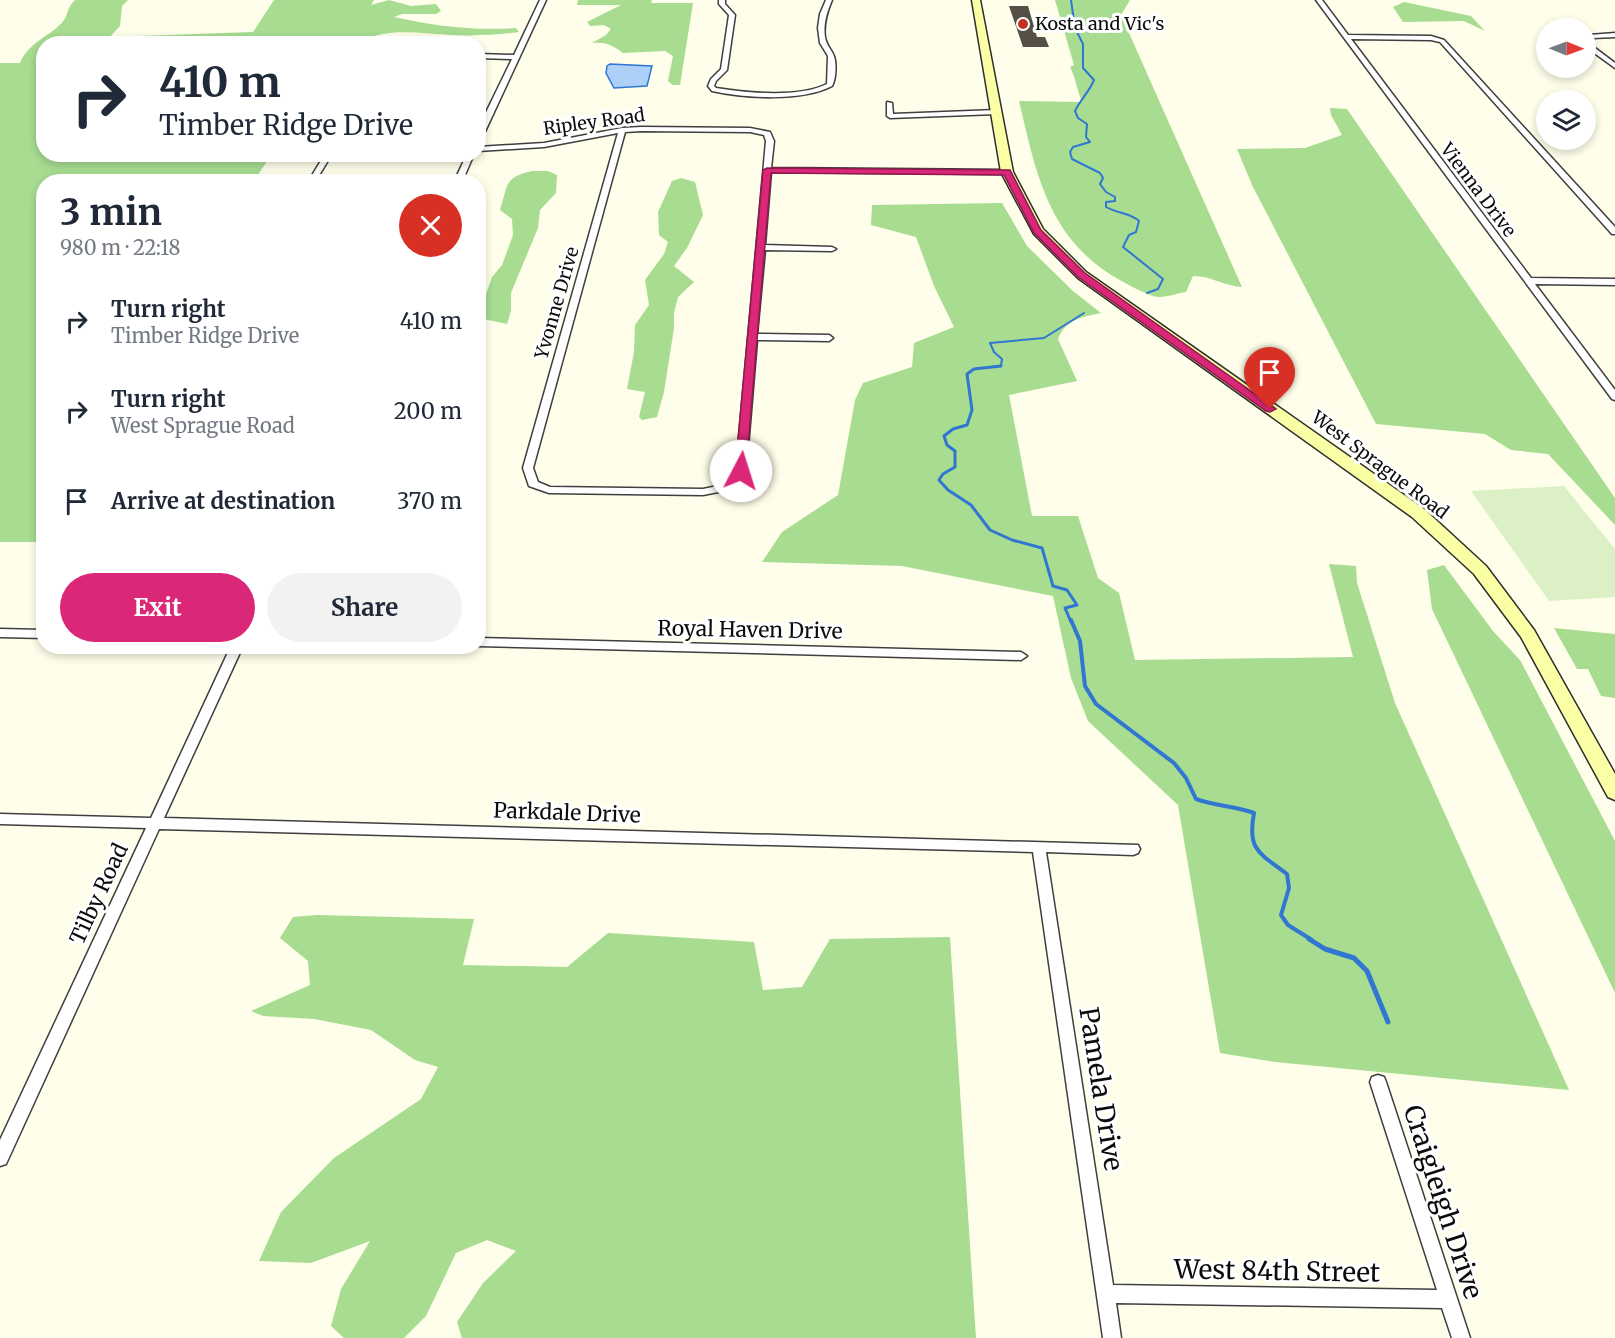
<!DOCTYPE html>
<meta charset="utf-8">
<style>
:root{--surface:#fff;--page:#f2f2f3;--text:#1f2937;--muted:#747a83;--accent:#db2777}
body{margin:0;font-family:Merriweather,serif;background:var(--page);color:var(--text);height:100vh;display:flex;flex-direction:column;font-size:22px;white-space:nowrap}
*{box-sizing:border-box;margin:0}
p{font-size:20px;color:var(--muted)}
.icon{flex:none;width:33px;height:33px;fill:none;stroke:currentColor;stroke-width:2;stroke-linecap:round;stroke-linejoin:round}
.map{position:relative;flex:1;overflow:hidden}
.sheet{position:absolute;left:36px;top:174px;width:450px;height:480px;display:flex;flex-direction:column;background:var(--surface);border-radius:24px;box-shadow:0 3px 9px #0003}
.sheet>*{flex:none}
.top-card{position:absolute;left:36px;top:36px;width:450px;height:126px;border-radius:24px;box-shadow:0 3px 9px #0003;background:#fff;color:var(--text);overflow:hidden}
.needle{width:39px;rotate:91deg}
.tools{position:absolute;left:1536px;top:18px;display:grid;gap:12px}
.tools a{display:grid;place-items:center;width:60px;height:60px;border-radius:50%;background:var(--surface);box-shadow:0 3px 9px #0003;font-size:30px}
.pin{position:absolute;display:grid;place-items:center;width:51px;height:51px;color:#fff;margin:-62px -26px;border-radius:50% 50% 50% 0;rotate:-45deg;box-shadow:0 0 6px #0007}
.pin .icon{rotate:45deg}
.me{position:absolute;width:66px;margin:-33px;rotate:5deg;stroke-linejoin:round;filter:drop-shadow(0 0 4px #0008)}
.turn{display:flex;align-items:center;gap:21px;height:126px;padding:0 24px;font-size:27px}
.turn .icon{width:78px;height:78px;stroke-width:2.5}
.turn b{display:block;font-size:42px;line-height:51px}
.round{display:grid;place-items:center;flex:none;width:63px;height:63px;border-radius:32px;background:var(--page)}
.head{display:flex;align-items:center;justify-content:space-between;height:102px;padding:0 24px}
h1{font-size:36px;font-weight:700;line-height:45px}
.action{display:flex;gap:12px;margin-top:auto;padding:12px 24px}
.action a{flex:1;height:69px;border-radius:36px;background:var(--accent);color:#fff;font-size:24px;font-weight:700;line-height:69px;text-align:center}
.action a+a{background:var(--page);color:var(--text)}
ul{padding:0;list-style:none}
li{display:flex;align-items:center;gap:18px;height:90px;padding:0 24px}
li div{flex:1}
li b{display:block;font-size:22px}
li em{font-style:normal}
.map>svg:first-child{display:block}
</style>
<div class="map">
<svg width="1615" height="1338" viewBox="0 0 1615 1338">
<rect width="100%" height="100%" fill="#fffeea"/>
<g fill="#a7dc91">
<path d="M75,0H128L122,6L120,26L104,43L44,44V154L271,155L254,181L44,182L43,513L36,542H0V63H20C29,41 52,36 64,20C69,13 66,9 75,0Z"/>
<path d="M274,0H374L371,5L389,0L411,6L436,4L441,11L436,14H402L394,17C435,26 474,31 516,28L519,32C497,35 475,36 453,35C420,34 386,26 356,44L132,43L138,36L253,32Z"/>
<path d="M578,0H652L651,3H693L680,85H673L668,81L673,56L665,51L623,53C613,45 605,42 592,43L606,35L611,29L604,25L590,26L587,22L621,5H577Z"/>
<path d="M1055,0H1130L1121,15L1242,287C1223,286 1212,276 1193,276L1186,292C1178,293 1168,297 1159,297C1150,297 1127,284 1118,279C1048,239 1036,173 1019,101L1082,102C1077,90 1076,79 1070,67L1074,65Z"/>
<path d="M1404,2L1471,16L1485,31L1464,21L1403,22L1393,7Z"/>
<path d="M1330,108L1347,109L1615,498V525L1548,454L1511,450L1485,434L1376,424L1252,185L1237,149L1305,148L1342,135L1331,115Z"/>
<path d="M532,171H548L557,175L556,193L540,210L538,228L511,293V311L507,324L479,318V305L484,300L492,277L502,265L513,235L512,219L500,210C508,185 504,177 532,171Z"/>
<path d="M681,178L695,182L703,215L687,248L674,266L694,282L678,297L674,313V328L664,392L657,417L642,420L639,417L645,392L627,389L634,352L635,325L649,305L645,280L664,254L668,242L659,235L658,212L672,181Z"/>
<path d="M1002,203L1027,246L1073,291L1101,313C1082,317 1066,319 1058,339L1077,381L1009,395L1032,516H1078L1098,578L1119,593L1135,660L1353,657L1329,564L1356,566L1357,583L1395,703L1569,1090L1275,1062L1220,1053L1178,805L1088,721L1071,678L1053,596L902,566L762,562L782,532L838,495L855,400L863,383L912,367L914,343L954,327L934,286L916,237L871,225L872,205Z"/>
<path d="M1444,565L1493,631L1520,660L1615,841V993L1432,609L1427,570Z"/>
<path d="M1554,628L1615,634V698L1601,696L1588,669H1577Z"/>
<path d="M317,915L474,919L463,965L567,967L608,933L754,942L763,990L802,987L830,939L950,937L976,1338H462L457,1322L483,1283L516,1251L487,1240L456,1253L426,1316L404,1338H344L331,1326L341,1289L370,1241L311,1263L259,1261L281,1212L334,1158L421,1099L438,1067L415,1060L371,1030L314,1019L263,1016L251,1011L310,985L308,961L280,938L293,917Z"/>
</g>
<path fill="#dbf1c5" d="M1564,486L1615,549V597L1549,601L1471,491Z"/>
<path fill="#add0f8" stroke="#3177d2" stroke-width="1.5" d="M610,64L652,66L647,86L614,88L606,73L607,66Z"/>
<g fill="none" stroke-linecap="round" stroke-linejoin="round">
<g stroke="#3177d2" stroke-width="2">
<path d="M1071,0L1075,28L1083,44V68L1094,80C1089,92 1081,99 1075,111L1078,118L1087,124L1086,137L1090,142L1073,147L1070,152L1072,159L1100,173L1103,178L1100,184L1106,192L1115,197V201L1106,202V207C1116,213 1131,213 1139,221L1136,232L1129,235L1123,247L1163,279L1158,289L1147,293"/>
<path d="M991,367L1001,366L1002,359L994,352L990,343L1044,338L1084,313"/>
</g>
<path stroke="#3177d2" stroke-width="3" d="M1001,366L974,369L967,374L972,410L967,425L953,429L944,436L947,445L955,451V467L943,474L939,480L948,490L971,505L990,530L1012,540L1042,548L1053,586L1067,590L1077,605L1065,608L1071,622"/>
<path stroke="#3177d2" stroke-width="4" d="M1071,620L1080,641L1085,686L1096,704L1174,763L1186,778L1196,799C1215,806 1235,806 1254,813C1247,850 1259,853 1287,874L1289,888L1281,915L1288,925L1312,940"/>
<path stroke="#3177d2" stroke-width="5" d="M1309,939L1325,949L1354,958L1367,971L1388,1022"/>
</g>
<path fill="#554f48" d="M1009,6H1028L1037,37H1045L1049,47H1023Z"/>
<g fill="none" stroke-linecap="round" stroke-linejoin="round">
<g stroke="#3f3f3f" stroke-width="3">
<g id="street">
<path d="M540,0H546L482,138L478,140V129L512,59L478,58V54L514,55Z"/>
<path d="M719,0H725V4L735,15L727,70L716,81L714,86L716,88C747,93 799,98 827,84L828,56L820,43L818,28L820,14L826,0H832C827,12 823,24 825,37C826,44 830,48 833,54C837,61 836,79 832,86C802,102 744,98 712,91L708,86L711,79L721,69L729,15L719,4Z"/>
<path d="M1316,0H1322L1348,35L1431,36L1444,40L1615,227V234H1612L1440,42L1431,40L1351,39L1531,278L1615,279V285L1535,284L1615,390V400L1612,399Z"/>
<path d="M1615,33V37L1593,38L1589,41L1591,45L1615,63V68L1586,47V38L1589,35Z"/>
<path d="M887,102L892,103L893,114L996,110L999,112L996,114L890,118L887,116Z"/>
<path d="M641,127L750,128L770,132L774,141L771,168L1007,170L1011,172L1007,174L771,172L765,245L832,247L836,249L832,251L765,250L757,334L829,335L833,338L829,341L757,340L746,471L734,489L703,495L549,493L529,486L523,468L618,133L544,147L478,151V147L544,143L622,128ZM641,131L750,132L764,135L766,141L736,471L727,484L703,489L550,487L538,482L533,468L625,132Z"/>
<path d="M325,154H332L315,182H308Z"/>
<path d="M467,154H474L462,182H454Z"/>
<path d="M0,629L44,630V638L0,637Z"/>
<path d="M478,638L1021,652L1027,656L1021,660L478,646Z"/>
<path d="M231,646H243L164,818L1138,845L1140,849L1138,853L1133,855L1046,852L1113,1285L1437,1290L1370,1082L1372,1077L1378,1075L1384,1077L1386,1082L1470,1338H1452L1442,1308L1116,1303L1121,1338H1103L1033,852L159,829L6,1164L0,1166V1140L146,828L0,824V814L151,818Z"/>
</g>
</g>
<g stroke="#2e2e2e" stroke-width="3">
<path id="secondary" d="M972,0H980L1013,172L1043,229L1086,272L1424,509L1486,566L1534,630L1615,774V800L1608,797L1521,637L1474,574L1412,517L1078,278L1034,234L1001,172Z"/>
</g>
<use href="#street" fill="#fff" fill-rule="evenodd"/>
<use href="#secondary" fill="#faffa5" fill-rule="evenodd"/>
</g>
<path fill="#db2777" stroke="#8e194d" stroke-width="1.5" d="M767,168L1010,170L1041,230L1085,273L1276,409L1270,412L1266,411L1078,277L1034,233L1004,175L771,173L746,471L741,474L736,473L735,471L763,170Z"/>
<circle fill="#c0321f" stroke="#fff" stroke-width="2" cx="1023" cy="24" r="6"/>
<g text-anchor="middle" stroke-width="6" stroke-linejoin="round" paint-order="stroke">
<g font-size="18" fill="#0c0c0c" stroke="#fff" text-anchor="start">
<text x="1035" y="30">Kosta and Vic's</text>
</g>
<g font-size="18" fill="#0c0c0c" stroke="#fff">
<text transform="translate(594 122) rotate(-8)" y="6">Ripley Road</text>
<text transform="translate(1478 190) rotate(53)" y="6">Vienna Drive</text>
<text transform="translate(557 303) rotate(-74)" y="6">Yvonne Drive</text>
<text transform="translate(1380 465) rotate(37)" y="6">West Sprague Road</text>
</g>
<g font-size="21" fill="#0c0c0c" stroke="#fff">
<text transform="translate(750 630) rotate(1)" y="7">Royal Haven Drive</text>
<text transform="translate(567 813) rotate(2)" y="7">Parkdale Drive</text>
<text transform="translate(99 894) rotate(-65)" y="7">Tilby Road</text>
</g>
<g font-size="26" fill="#0c0c0c" stroke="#fff">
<text transform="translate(1101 1089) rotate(81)" y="9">Pamela Drive</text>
<text transform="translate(1443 1202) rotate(72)" y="9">Craigleigh Drive</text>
<text transform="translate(1277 1271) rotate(1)" y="9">West 84th Street</text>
</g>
</g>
</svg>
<div class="tools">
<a><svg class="needle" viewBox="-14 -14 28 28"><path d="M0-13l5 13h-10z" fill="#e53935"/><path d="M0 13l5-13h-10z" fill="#747a83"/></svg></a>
<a><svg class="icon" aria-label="layers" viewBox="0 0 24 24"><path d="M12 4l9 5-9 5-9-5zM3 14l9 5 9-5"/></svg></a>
</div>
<div class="pin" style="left:1270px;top:409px;background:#d93025"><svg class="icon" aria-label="arrive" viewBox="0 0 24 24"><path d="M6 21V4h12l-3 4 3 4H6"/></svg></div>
<svg class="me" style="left:741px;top:471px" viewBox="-20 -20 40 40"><circle r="19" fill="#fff"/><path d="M0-13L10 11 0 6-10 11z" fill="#db2777"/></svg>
<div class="top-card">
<div class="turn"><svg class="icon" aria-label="right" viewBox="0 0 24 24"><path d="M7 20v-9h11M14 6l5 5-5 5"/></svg><div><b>410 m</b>Timber Ridge Drive</div></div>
</div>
<section class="sheet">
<div class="head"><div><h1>3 min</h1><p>980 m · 22:18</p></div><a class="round" style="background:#d93025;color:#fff"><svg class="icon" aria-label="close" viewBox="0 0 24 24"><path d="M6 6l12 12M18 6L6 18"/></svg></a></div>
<ul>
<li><svg class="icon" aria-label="right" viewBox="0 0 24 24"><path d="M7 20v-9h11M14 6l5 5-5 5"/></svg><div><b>Turn right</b><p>Timber Ridge Drive</p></div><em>410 m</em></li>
<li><svg class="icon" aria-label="right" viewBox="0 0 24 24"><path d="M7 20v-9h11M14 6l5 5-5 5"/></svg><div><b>Turn right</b><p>West Sprague Road</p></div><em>200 m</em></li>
<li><svg class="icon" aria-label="arrive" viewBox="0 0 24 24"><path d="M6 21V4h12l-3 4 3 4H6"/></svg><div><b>Arrive at destination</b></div><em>370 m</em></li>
</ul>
<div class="action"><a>Exit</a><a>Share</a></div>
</section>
</div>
